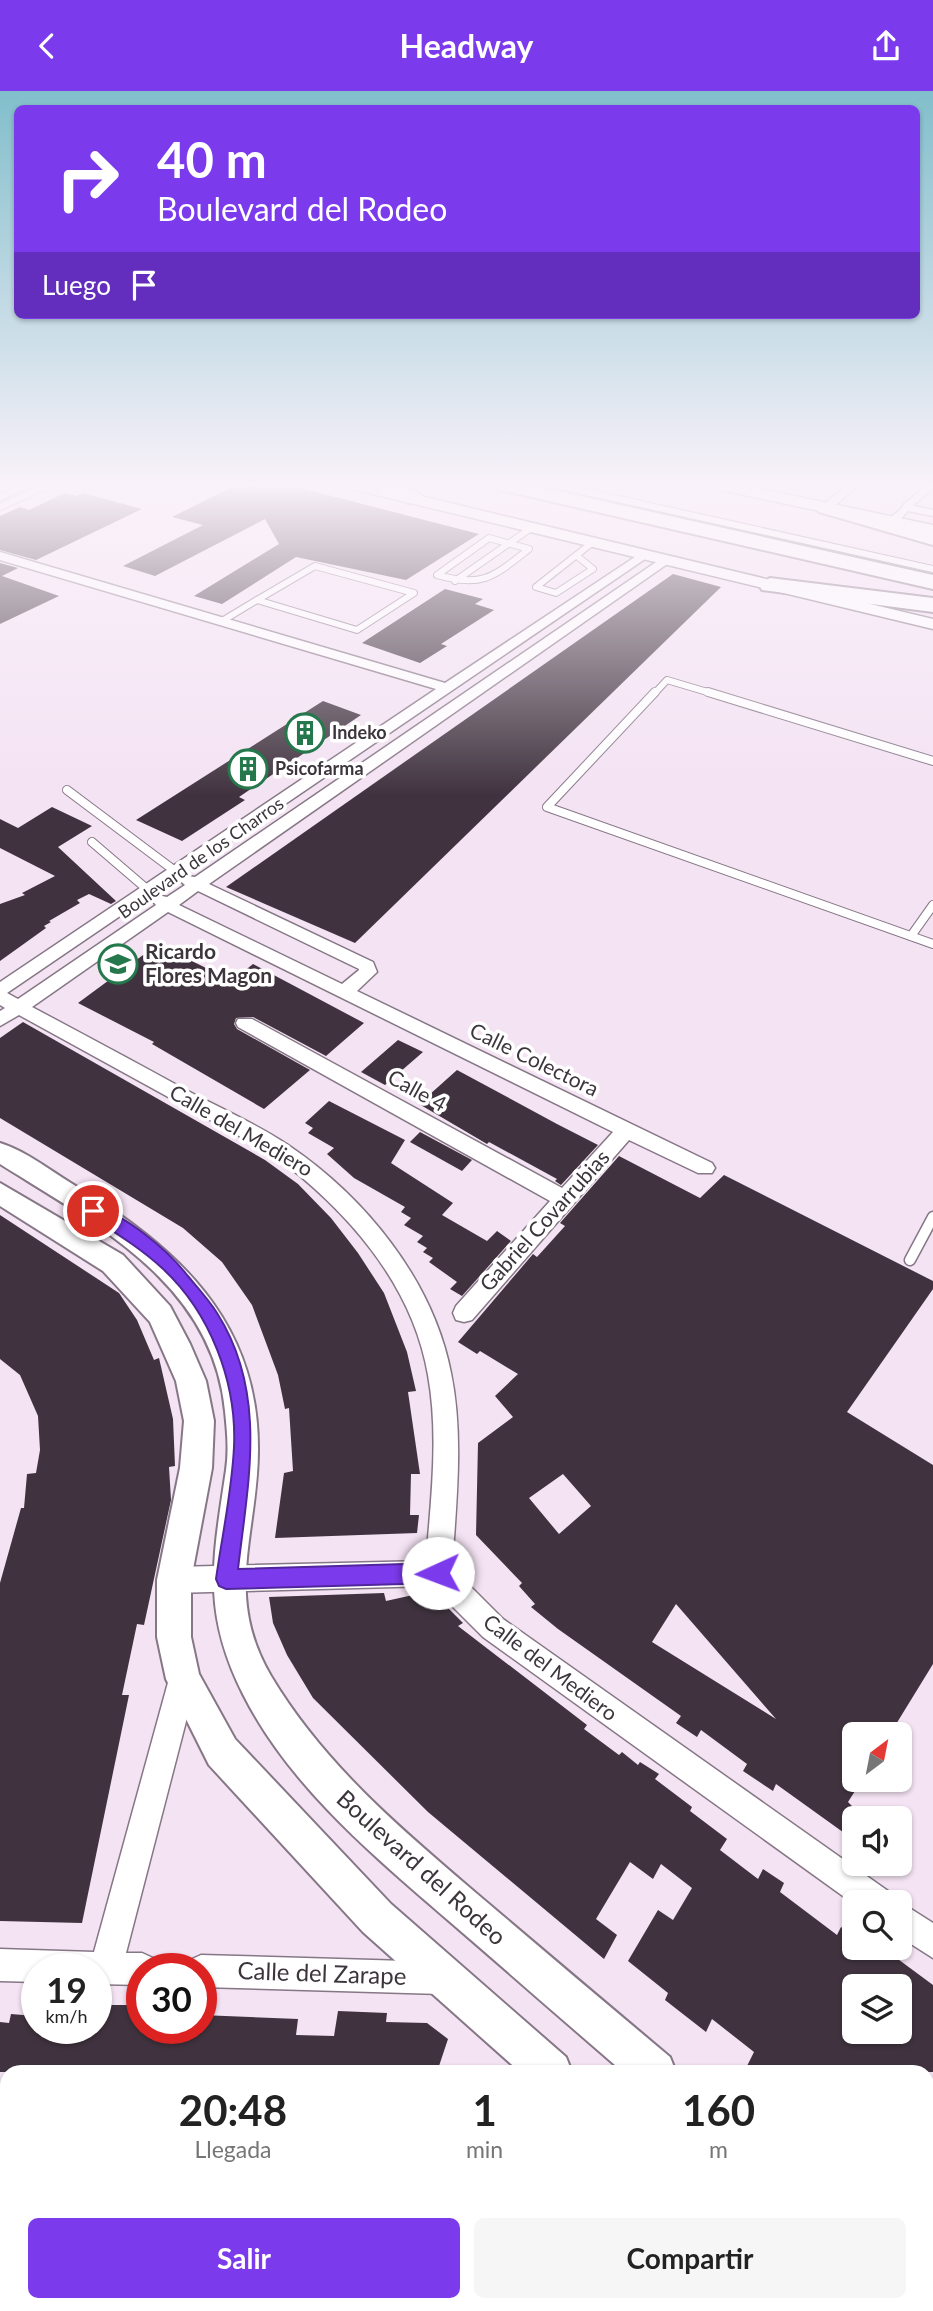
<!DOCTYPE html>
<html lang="es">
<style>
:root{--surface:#fff;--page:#f6f6f6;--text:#222;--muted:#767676;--accent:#7c3aed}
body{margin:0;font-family:Lato,sans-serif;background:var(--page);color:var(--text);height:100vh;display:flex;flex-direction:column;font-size:26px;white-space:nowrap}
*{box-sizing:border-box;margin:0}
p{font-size:23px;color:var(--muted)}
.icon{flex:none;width:38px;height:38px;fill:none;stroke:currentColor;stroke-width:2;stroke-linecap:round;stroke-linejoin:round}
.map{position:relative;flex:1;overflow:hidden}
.side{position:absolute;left:0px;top:1974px;width:934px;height:247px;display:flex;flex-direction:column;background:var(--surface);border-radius:21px 21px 0 0;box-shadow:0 2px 5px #0004}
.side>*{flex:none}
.banner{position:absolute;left:14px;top:14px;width:906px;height:214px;border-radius:10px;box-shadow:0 2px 5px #0004;background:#7c3aed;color:#fff;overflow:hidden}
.needle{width:46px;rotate:32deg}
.buttons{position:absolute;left:842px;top:1631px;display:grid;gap:14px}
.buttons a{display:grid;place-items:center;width:70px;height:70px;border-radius:10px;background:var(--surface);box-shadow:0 2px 5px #0004;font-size:35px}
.speed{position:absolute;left:21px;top:1862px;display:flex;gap:14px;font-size:35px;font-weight:700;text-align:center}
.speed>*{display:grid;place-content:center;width:91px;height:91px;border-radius:50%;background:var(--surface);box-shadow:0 2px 5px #0004;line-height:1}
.speed small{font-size:18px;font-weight:400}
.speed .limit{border:10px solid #d22;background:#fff;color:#111}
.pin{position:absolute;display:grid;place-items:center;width:60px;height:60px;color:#fff;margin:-30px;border:4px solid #fff;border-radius:50%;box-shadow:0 2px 7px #0007}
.me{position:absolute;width:77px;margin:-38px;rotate:268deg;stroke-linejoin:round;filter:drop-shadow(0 0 5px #0008)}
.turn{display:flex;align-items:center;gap:24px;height:147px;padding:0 28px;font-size:32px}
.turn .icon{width:91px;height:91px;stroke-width:2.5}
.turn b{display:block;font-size:49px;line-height:60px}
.then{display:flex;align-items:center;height:66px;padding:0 28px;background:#0003;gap:14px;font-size:26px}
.eta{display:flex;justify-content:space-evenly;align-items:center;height:119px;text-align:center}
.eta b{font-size:42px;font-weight:700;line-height:49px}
.cta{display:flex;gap:14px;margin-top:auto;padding:14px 28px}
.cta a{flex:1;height:80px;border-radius:10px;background:var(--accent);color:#fff;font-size:28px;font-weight:700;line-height:80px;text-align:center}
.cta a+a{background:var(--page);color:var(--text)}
header{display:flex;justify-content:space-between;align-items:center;height:91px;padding:0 28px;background:var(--accent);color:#fff;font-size:32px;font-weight:700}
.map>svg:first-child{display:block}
</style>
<header><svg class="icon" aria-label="back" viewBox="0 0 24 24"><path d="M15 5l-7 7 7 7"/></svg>Headway<svg class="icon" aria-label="share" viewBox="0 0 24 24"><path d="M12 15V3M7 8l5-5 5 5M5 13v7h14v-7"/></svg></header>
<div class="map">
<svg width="933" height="2220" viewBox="0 0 933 2220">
<rect width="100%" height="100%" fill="#f4e3f3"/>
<g fill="#40333f" fill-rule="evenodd">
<path d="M238,393H285L479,443L406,489L296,466L222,513L194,505L279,453L265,428L155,485L123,475L203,434L172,426Z"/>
<path d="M65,402L76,405L83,402L142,418L36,469L0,459V425L20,416L29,419Z"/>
<path d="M0,472L18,477L2,485L59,505L0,533Z"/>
<path d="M673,483L721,496L355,852L226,796Z"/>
<path d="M445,498L483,508L475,513L494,519L441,553L447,555L420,572L362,552Z"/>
<path d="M323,610L361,624L239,706L245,709L182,750L136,729Z"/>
<path d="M52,716L92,735L58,756L116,810L111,813L89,803L77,809L80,812L49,830L51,831L44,835L46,837L0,870V813L25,804L22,802L55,785L0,757V728L18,737Z"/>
<path d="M158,853L232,890L253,873L364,932L326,965L253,926L236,927L234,933L237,938L310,979L264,1018L152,953L154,951L78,912Z"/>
<path d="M23,931L265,1069L298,1093L331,1127L358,1162L384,1202L407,1261L416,1300L408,1301L420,1383H411L410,1424H419L417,1442L275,1447L284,1382L293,1380L289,1317L285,1318L278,1284L252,1214L222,1171L183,1137L0,1027V947Z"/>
<path d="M398,949L423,961L385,994L361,981Z"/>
<path d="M457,979L557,1033L598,1054L561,1094L555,1090L557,1088L489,1051L487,1053L419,1013Z"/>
<path d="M329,1010L405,1049L391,1072L453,1112L442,1124L487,1150L497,1140L511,1150L462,1205L450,1198L457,1191L429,1171L433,1167L423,1161L427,1157L417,1151L423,1145L404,1134L411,1127L401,1121L405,1116L354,1087L327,1063L334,1057L308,1042L313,1037L305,1032Z"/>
<path d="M420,1041L472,1069L462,1080L410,1051Z"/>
<path d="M619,1065L700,1107L724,1084L933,1190V1198L847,1321L933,1374V1573L890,1643H854V1689H862L848,1711L854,1717V1749L776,1693L773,1700L743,1680L747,1673L701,1639L697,1646L676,1632L681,1625L558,1538L531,1516L535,1513L519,1495L522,1492L476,1444L478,1352L513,1326L495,1305L518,1283L480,1260L477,1263L458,1251L533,1163L537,1166L565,1135L560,1132ZM563,1383L591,1415L559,1443L529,1407ZM676,1513L776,1628L652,1551Z"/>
<path d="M0,1124L119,1202L137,1229L154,1269L159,1267L173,1328L175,1375L169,1376L171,1409L144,1534L137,1533L122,1604H129L82,1832L0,1830V1492L21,1417H24L27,1383L36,1382L40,1359L38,1325L20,1284L0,1268Z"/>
<path d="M431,1500L463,1532L458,1535L587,1634L584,1638L619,1664L622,1661L638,1674L640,1671L659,1683L655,1688L692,1716L690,1720L727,1748L720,1759L758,1788L763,1778L784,1792L780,1801L837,1844L841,1836L854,1846V1857H869L883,1868L887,1860L933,1894V1981H744L754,1961L712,1928L706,1941L665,1909L668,1902L628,1870L658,1819L673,1829L692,1797L661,1773L653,1788L630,1771L596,1828L617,1844L604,1868L428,1721L313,1607L287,1564L273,1532L269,1506L384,1502L386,1510ZM854,1895H900V1941H854Z"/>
<path d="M96,1914H131L130,1922L142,1923V1937H201V1924L298,1928L296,1944L334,1945L338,1920L387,1922L386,1931L427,1932L448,1948L437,1981H0V1931L9,1932L11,1923L35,1925L33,1937H96Z"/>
</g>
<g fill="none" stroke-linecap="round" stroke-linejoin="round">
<g stroke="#867786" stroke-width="8">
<g id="service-far2">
<path d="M551,393L933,478"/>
<path d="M0,406L30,393"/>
<path d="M0,416L51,393"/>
<path d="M489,447L529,458C493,486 483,497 437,484Z"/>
<path d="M577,465L593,478L556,502L536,496L593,451"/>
<path d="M315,475L414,502L357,539L257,509Z"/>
<path d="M455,490L531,437"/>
<path d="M222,530L257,509"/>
<path d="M654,603L667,589L714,603"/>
</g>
</g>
<g stroke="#867786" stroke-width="10">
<g id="service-far1">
<path d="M655,601L547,716L933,853"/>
<path d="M708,601L933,670"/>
<path d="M67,699L175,780"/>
<path d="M92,751L148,799"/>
<path d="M911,845L933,814"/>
</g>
</g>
<g stroke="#867786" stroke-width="13">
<path id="service" d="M910,1169L933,1126"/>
</g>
<g stroke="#867786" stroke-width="3">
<path id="pedestrian" d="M928,393H933V397L909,418H903V414Z"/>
</g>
<g stroke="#867786" stroke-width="3">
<g id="minor">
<path d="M750,393H762L752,402H744L743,400Z"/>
<path d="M848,393H859L830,419H822V415Z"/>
<path d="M906,413L933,419V425L908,420L896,433H888V429Z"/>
<path d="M644,460L650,464L648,466L181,784L195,786L662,467H670V471L209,793L373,871L377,881L357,900L712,1072L715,1077L712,1082H698L629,1049L472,1229L464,1231L456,1229L453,1222L456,1215L550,1110L238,936L236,932L238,928H252L562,1097L613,1041L168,821L32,916C83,943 135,971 186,999C220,1017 257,1033 288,1054C365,1106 433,1189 451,1282C464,1345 456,1413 452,1477L503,1528L888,1800L892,1811L854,1813L483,1546L432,1495L174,1502L165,1498L161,1489L165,1480L174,1476L426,1470C431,1409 439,1344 428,1284C412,1191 345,1117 272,1063L19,924L0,935V920L5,917L0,914V891L436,598L0,469V461L445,592ZM180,785L178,788L185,794L167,806L153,803ZM198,800L359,878V879L342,893L179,814ZM151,804L150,807L156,814L18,908L7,902Z"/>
<path d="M183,1574L193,1578L197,1588L126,1862H142L153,1867L158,1878H142V1894L96,1893V1878H37V1891L0,1890V1858L94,1861L169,1588L173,1578Z"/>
<path d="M900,1811L933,1832V1867L900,1846Z"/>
<path d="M201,1864L441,1871L452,1876L457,1887L452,1898L441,1903L201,1896V1878H186L190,1869Z"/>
</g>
</g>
<g stroke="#867786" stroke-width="4">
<g id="tertiary">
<path d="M0,1052C26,1060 51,1080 74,1094C176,1156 259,1229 258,1359C258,1441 223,1504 271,1585C326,1677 408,1744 489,1813C549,1864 609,1915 670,1966L676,1981H623C565,1931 507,1880 449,1830C373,1764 289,1695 243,1603C201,1520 213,1467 226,1379C229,1359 227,1340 225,1320C213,1193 97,1134 0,1073Z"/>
<path d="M0,1092L123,1164L170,1215L190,1253L206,1290L214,1330L212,1377L191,1489V1546L199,1583L235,1648L391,1813L566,1966L572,1981H520L363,1841L209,1674L166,1588L157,1546V1489L180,1377L184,1330L176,1290L150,1231L103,1180L0,1115Z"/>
<path d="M928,2191L933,2193V2220H907L905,2214H928Z"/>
<path d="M794,2214H845L847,2220H796Z"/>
</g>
</g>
<g stroke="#867786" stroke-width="3">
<g id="secondary">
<path d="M344,393H371L933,528V538L352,398Z"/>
<path d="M708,393H737L933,434V444L716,398Z"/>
</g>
</g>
<g stroke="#867786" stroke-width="4">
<g id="motorway">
<path d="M367,393C386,393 412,392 425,408L422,412H408L370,397Z"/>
<path d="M491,393H527L933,484V498L501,399Z"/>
<path d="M826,411L933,441V454L819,421L816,417L819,413Z"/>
<path d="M770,487L933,507V521L762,499L759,494Z"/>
</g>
</g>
<use href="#service-far2" stroke="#fff" stroke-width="6"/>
<use href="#service-far1" stroke="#fff" stroke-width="8"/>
<use href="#service" stroke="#fff" stroke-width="10"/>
<use href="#pedestrian" fill="#fff" fill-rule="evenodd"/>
<use href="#minor" fill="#fff" fill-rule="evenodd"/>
<use href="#tertiary" fill="#fff" fill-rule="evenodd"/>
<use href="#secondary" fill="#fff" fill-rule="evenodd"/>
<use href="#motorway" fill="#fff" fill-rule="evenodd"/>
</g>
<linearGradient id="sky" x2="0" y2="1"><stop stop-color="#81becb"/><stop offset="0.56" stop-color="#faf2fa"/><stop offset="1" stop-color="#faf2fa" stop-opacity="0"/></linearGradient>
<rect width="933" height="704" fill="url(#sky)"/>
<path fill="#7c3aed" stroke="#51269a" stroke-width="2" d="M93,1114C125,1124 167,1158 187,1184C197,1196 209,1209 217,1222C268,1302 248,1391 238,1478L438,1472L445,1475L448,1482L445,1489L438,1492L226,1498L219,1495L216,1488C222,1445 232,1400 234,1356C237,1291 210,1221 162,1177C139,1156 114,1141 88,1124V1115Z"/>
<defs>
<g id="building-ring" transform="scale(2.0125)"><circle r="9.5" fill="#fff" stroke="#24784b" stroke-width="1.5"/><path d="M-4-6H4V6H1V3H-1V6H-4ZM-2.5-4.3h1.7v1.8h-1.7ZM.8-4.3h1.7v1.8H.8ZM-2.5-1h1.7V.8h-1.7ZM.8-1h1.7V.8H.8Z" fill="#24784b"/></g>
<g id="school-ring" transform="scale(2.0125)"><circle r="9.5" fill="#fff" stroke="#24784b" stroke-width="1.5"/><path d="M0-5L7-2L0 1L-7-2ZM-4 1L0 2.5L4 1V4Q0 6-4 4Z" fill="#24784b"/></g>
</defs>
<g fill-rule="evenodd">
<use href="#building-ring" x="305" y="642"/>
<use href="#building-ring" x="248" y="678"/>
<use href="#school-ring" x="118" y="873"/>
</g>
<g text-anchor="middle" stroke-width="7" stroke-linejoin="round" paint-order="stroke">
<g font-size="18" font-weight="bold" fill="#3c363c" stroke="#fff" text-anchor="start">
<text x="332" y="648">Indeko</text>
<text x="275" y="684">Psicofarma</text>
</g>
<g font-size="18" fill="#3c363c" stroke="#fff">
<text transform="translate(201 767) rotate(-35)" y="6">Boulevard de los Charros</text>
</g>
<g font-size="21" font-weight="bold" fill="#3c363c" stroke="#fff" text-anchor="start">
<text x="145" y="868">Ricardo<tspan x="145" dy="24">Flores Magon</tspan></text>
</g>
<g font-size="21" fill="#3c363c" stroke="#fff">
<text transform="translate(534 969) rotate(26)" y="7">Calle Colectora</text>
<text transform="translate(417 1000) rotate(29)" y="7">Calle 4</text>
<text transform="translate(241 1040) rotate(30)" y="7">Calle del Mediero</text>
<text transform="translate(545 1130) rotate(-48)" y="7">Gabriel Covarrubias</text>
<text transform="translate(550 1577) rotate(37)" y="7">Calle del Mediero</text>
</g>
<g font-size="24" fill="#3c363c" stroke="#fff">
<text transform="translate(421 1777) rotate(42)" y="8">Boulevard del Rodeo</text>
<text transform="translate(322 1883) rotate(2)" y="8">Calle del Zarape</text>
</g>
</g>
</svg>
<div class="buttons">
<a><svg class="needle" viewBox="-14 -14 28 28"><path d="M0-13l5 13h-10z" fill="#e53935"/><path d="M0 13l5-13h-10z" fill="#767676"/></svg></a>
<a><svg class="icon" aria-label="sound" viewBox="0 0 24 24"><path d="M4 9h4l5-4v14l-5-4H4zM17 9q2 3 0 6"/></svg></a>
<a><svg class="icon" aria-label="search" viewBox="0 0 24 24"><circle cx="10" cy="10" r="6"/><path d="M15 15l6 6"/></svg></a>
<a><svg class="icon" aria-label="layers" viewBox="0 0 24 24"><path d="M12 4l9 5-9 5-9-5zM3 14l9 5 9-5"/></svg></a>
</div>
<div class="speed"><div>19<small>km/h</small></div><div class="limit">30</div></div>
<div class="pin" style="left:93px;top:1120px;background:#d93025"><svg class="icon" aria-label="arrive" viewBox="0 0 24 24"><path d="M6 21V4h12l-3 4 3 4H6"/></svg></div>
<svg class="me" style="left:438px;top:1482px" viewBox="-20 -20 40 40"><circle r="19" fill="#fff"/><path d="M0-13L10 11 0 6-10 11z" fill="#7c3aed"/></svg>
<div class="banner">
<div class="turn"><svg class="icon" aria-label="right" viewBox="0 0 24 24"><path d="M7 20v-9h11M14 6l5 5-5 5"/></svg><div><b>40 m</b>Boulevard del Rodeo</div></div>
<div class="then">Luego<svg class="icon" aria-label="arrive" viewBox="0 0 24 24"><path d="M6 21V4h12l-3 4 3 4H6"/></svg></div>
</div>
<section class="side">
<div class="eta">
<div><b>20:48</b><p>Llegada</p></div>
<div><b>1</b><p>min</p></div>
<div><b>160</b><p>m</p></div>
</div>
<div class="cta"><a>Salir</a><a>Compartir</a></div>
</section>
</div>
